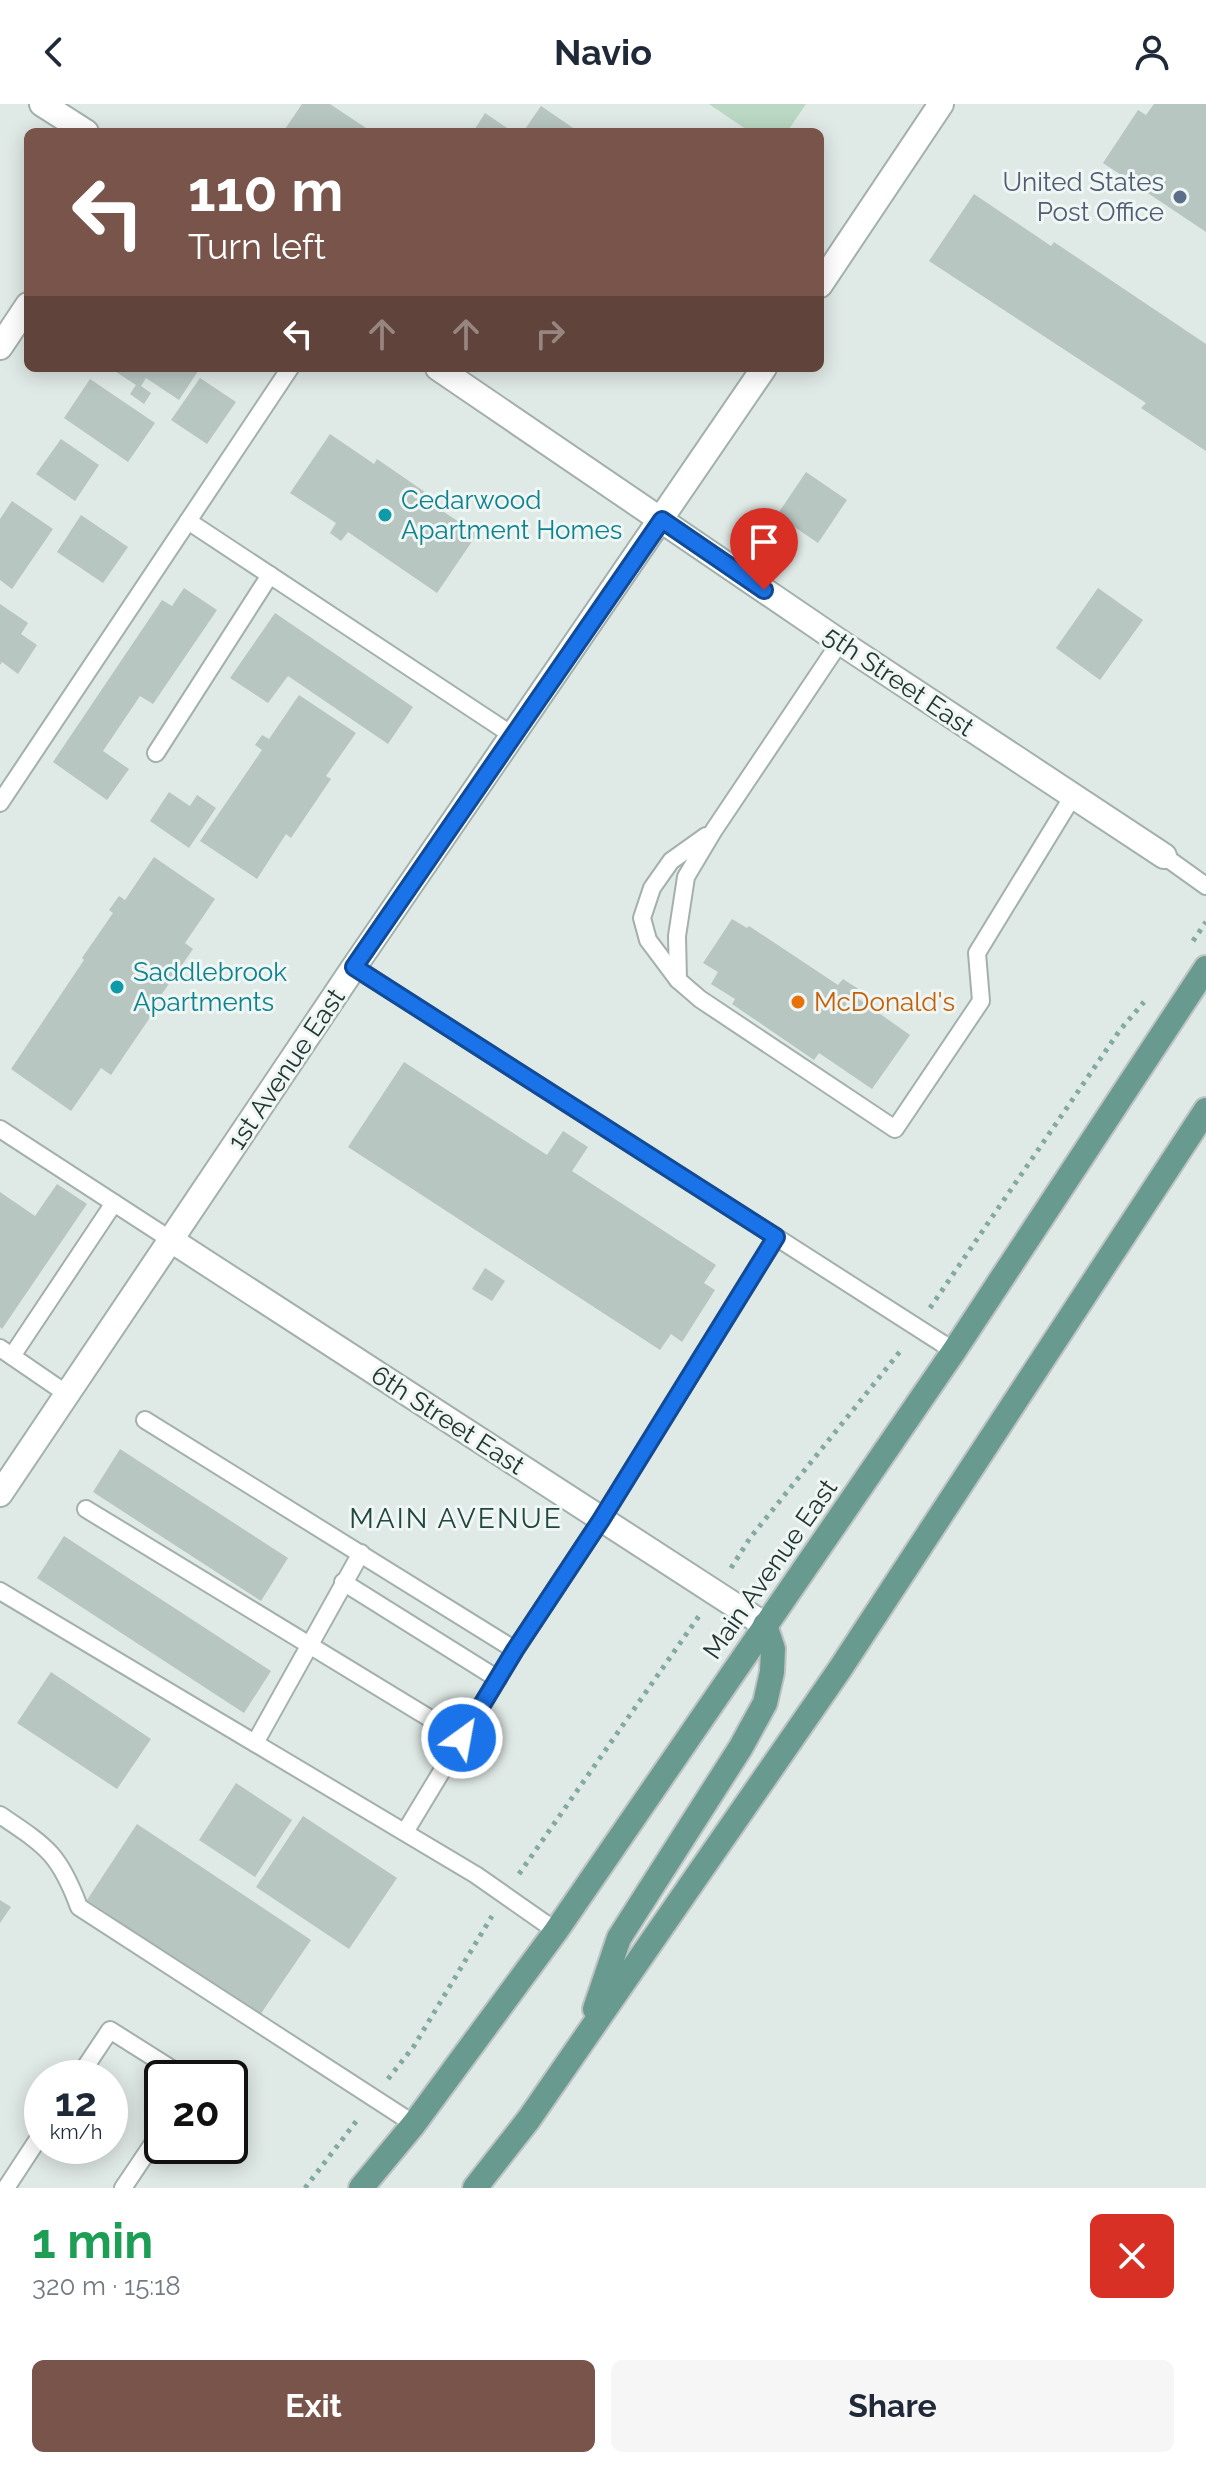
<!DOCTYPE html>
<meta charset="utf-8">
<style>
:root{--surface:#fff;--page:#f6f6f7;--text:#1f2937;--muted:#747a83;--accent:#78544a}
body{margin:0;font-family:Raleway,sans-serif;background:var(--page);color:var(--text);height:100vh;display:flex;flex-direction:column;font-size:30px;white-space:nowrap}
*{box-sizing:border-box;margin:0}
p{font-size:26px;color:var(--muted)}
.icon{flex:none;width:44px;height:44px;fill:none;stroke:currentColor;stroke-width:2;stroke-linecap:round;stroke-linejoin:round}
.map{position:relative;height:2084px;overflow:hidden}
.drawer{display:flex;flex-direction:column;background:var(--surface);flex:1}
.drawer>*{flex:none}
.banner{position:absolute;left:24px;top:24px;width:800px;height:244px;border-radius:12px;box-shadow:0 4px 20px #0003;background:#78544a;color:#fff;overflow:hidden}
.speed{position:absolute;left:24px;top:1956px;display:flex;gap:16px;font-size:40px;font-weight:700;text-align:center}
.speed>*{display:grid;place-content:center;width:104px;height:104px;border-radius:50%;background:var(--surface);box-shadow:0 4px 20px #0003;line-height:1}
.speed small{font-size:20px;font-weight:400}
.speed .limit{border:4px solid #111;border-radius:12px;background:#fff;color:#111}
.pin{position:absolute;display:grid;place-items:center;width:68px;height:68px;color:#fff;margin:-82px -34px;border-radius:50% 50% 50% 0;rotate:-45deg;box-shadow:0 0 8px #0007}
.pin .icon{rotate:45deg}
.me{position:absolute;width:88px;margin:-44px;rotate:32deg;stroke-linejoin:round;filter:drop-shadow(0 0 6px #0008)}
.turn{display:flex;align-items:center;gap:28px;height:168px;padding:0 32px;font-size:36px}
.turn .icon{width:104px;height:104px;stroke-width:2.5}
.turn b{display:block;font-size:56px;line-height:68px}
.lanes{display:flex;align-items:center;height:76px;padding:0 32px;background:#0003;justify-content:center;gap:40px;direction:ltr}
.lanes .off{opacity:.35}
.round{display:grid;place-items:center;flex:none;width:84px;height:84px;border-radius:12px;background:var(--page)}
.overview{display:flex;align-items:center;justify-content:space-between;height:136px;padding:0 32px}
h1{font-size:48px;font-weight:700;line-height:60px;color:#1e9e55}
.primary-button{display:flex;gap:16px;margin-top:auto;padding:16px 32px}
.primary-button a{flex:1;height:92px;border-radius:12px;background:var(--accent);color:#fff;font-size:32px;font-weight:700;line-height:92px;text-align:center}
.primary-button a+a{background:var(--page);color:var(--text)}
header{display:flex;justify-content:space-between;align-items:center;height:104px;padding:0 32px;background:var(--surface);font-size:36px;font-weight:700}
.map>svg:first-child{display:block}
</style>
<header><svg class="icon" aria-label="back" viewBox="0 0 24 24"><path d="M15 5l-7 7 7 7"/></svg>Navio<svg class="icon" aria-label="person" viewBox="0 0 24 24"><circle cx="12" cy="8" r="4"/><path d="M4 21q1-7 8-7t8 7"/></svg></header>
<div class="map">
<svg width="1206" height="2084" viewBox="0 0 1206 2084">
<rect width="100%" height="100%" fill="#dfe9e5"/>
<path fill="#bad8c4" d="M709,0H806L787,28H750Z"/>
<g fill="#b8c6c1">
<path d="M302,0H330L372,28H283Z"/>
<path d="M1154,0H1206V128L1103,59L1138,6L1146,11Z"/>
<path d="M541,2L579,28H523Z"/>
<path d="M485,9L513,28H473Z"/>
<path d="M974,90L1051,142L1054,138L1206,240V347L1141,304L1146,299L929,157Z"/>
<path d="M110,264H200L179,296L146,274L141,282L151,289L144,300L130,290L136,281Z"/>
<path d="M200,274L236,298L207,340L171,316Z"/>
<path d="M90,275L155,319L128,358L64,314Z"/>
<path d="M330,330L374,360L377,355L438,397L435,402L477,430L437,489L348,428L341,437L330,429L336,419L290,389Z"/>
<path d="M61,335L99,361L75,397L36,370Z"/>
<path d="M806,368L847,396L818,439L777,411Z"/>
<path d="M12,397L53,425L12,485L0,476V415Z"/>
<path d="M81,411L128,443L103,479L57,448Z"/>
<path d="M184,484L217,506L153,600L140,592L103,647L129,665L107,696L53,658L162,496L172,502Z"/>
<path d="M1098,484L1143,516L1100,576L1056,544Z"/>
<path d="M0,500L28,519L21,530L37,541L18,570L2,558L0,561Z"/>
<path d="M275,509L413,603L388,640L288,572L268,599L230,574Z"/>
<path d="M299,591L356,629L326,672L331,675L291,734L286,730L257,775L200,737L262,646L255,641L262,631L269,635Z"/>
<path d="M169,688L190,702L197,691L216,704L189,744L150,717Z"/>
<path d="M154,753L215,795L185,839L193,845L148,910L151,912L111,971L101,964L71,1007L11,965L84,856L82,854L113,809L109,806L119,792L125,796Z"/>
<path d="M732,815L747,824L749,822L838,881L843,875L860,886L856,893L910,931L872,985L819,949L814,956L732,900L735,895L711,880L718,868L703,859Z"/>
<path d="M404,958L547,1051L563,1027L588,1043L572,1067L716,1161L704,1179L715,1186L682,1238L671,1230L660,1246L348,1043Z"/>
<path d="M57,1080L87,1100L2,1225L0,1223V1088L35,1112Z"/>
<path d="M485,1164L505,1177L492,1197L472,1185Z"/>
<path d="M120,1345L288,1454L261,1497L93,1388Z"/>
<path d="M64,1432L271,1567L244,1609L37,1474Z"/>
<path d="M51,1568L151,1635L117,1685L17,1619Z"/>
<path d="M236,1679L292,1716L255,1773L199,1736Z"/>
<path d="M303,1712L397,1774L349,1845L256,1783Z"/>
<path d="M137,1720L311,1836L260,1911L87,1796Z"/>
<path d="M0,1796L11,1803L0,1819Z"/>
</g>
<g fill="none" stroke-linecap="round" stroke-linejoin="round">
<g stroke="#a3b0ac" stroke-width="20">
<g id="service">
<path d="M188,417L512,631"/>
<path d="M840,538L714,726L686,773L677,832L678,876L700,895L895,1025L981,897L977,849L1073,692"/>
<path d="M156,649L270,471"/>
<path d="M0,699L290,264"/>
<path d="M1164,752L1206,782"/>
<path d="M354,863L954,1247"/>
<path d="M678,876L648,836L642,814L652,784L671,757L706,732"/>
<path d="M0,1025L171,1136"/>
<path d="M0,1244L67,1290"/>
<path d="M12,1252L114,1099"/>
<path d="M145,1316L515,1546"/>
<path d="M86,1405L462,1634"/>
<path d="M343,1478L498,1575"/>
<path d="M0,1487L476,1771L556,1827"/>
<path d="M255,1639L361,1449"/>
<path d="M0,1711C46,1742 59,1749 79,1803L414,2020"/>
<path d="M405,1728L515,1546L601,1416L776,1133"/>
<path d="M78,1974L110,1926L186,1974"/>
<path d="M230,2000H231"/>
<path d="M6,2084L42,2029"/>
<path d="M123,2084L162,2026"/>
</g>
</g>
<g stroke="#a3b0ac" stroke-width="28">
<g id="minor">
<path d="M42,0L86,28"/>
<path d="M820,181L941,0"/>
<path d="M0,243L28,201"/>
<path d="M438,264L840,538L1164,752"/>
<path d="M171,1136L765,1521"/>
<path d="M0,1390L354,863L764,264"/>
</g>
</g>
<g stroke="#bdc3c2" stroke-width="28">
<g id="primary">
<path d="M595,1905L619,1834L741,1643L765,1599L772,1568L773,1545L765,1521"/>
<path d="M361,2084L414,2020L556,1827L954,1247L1206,864"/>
<path d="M475,2084L529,2015L840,1565L1206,1006"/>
</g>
</g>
<g stroke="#83aaa0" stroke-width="5" stroke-dasharray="4 6" stroke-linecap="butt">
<path d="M1193,837L1206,818"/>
<path d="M930,1204L1120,926L1144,898"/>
<path d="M731,1464L750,1434L902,1245"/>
<path d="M519,1770L699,1512"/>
<path d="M388,1975L414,1942L492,1812"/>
<path d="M305,2084L358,2015"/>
</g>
<use href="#service" stroke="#fff" stroke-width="16"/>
<use href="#minor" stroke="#fff" stroke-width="24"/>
<use href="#primary" stroke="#689a90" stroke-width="24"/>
</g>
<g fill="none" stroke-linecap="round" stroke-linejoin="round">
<g stroke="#114b97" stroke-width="20">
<path id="route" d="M462,1634L515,1546L601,1416L776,1133L354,863L662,416L764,486"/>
</g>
<use href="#route" stroke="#1a73e8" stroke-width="14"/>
</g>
<circle fill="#5c6f8a" stroke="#eff6f3" stroke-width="3" cx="1180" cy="93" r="8"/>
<g fill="#0f9aa8" stroke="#eff6f3" stroke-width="3">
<circle cx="385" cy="411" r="8"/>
<circle cx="117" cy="883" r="8"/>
</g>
<circle fill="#e8710a" stroke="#eff6f3" stroke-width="3" cx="798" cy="898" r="8"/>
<g text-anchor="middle" stroke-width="6" stroke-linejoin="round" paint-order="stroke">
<g font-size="26" fill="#4e5e75" stroke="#eff6f3" text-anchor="end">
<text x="1164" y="87">United States<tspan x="1164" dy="30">Post Office</tspan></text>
</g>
<g font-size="26" fill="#0d838f" stroke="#eff6f3" text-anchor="start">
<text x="401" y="405">Cedarwood<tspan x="401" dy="30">Apartment Homes</tspan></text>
<text x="133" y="877">Saddlebrook<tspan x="133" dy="30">Apartments</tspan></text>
</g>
<g font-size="26" fill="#223733" stroke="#eff6f3">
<text transform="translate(899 577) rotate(34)" y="9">5th Street East</text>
<text transform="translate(286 965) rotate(-56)" y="9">1st Avenue East</text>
<text transform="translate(448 1316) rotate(33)" y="9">6th Street East</text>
<text transform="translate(770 1465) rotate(-55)" y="9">Main Avenue East</text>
</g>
<g font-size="26" fill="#c56008" stroke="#eff6f3" text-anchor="start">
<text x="814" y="907">McDonald's</text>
</g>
<g font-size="28" letter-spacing="2" fill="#204740" stroke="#eff6f3">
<text x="456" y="1424">MAIN AVENUE</text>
</g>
</g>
</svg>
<div class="speed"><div>12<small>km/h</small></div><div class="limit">20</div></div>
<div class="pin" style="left:764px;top:486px;background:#d93025"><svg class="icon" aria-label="arrive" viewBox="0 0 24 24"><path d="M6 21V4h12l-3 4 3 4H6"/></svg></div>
<svg class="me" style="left:462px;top:1634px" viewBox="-20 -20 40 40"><circle r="17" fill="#1a73e8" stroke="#fff" stroke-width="3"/><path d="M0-11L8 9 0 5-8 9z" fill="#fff"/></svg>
<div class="banner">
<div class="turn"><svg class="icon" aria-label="left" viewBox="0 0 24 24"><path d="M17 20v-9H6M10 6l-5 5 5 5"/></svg><div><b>110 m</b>Turn left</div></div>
<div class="lanes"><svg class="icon" aria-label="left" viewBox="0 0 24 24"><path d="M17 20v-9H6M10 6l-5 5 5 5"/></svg><svg class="icon off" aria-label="ahead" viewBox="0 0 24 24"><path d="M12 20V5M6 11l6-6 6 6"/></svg><svg class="icon off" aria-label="ahead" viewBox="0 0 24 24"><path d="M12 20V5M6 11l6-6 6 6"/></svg><svg class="icon off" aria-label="right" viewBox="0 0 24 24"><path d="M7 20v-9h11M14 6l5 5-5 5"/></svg></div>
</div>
</div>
<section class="drawer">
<div class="overview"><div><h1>1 min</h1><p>320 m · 15:18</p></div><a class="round" style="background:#d93025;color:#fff"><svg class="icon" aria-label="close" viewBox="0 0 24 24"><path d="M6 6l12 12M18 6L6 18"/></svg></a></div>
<div class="primary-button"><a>Exit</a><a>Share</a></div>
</section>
